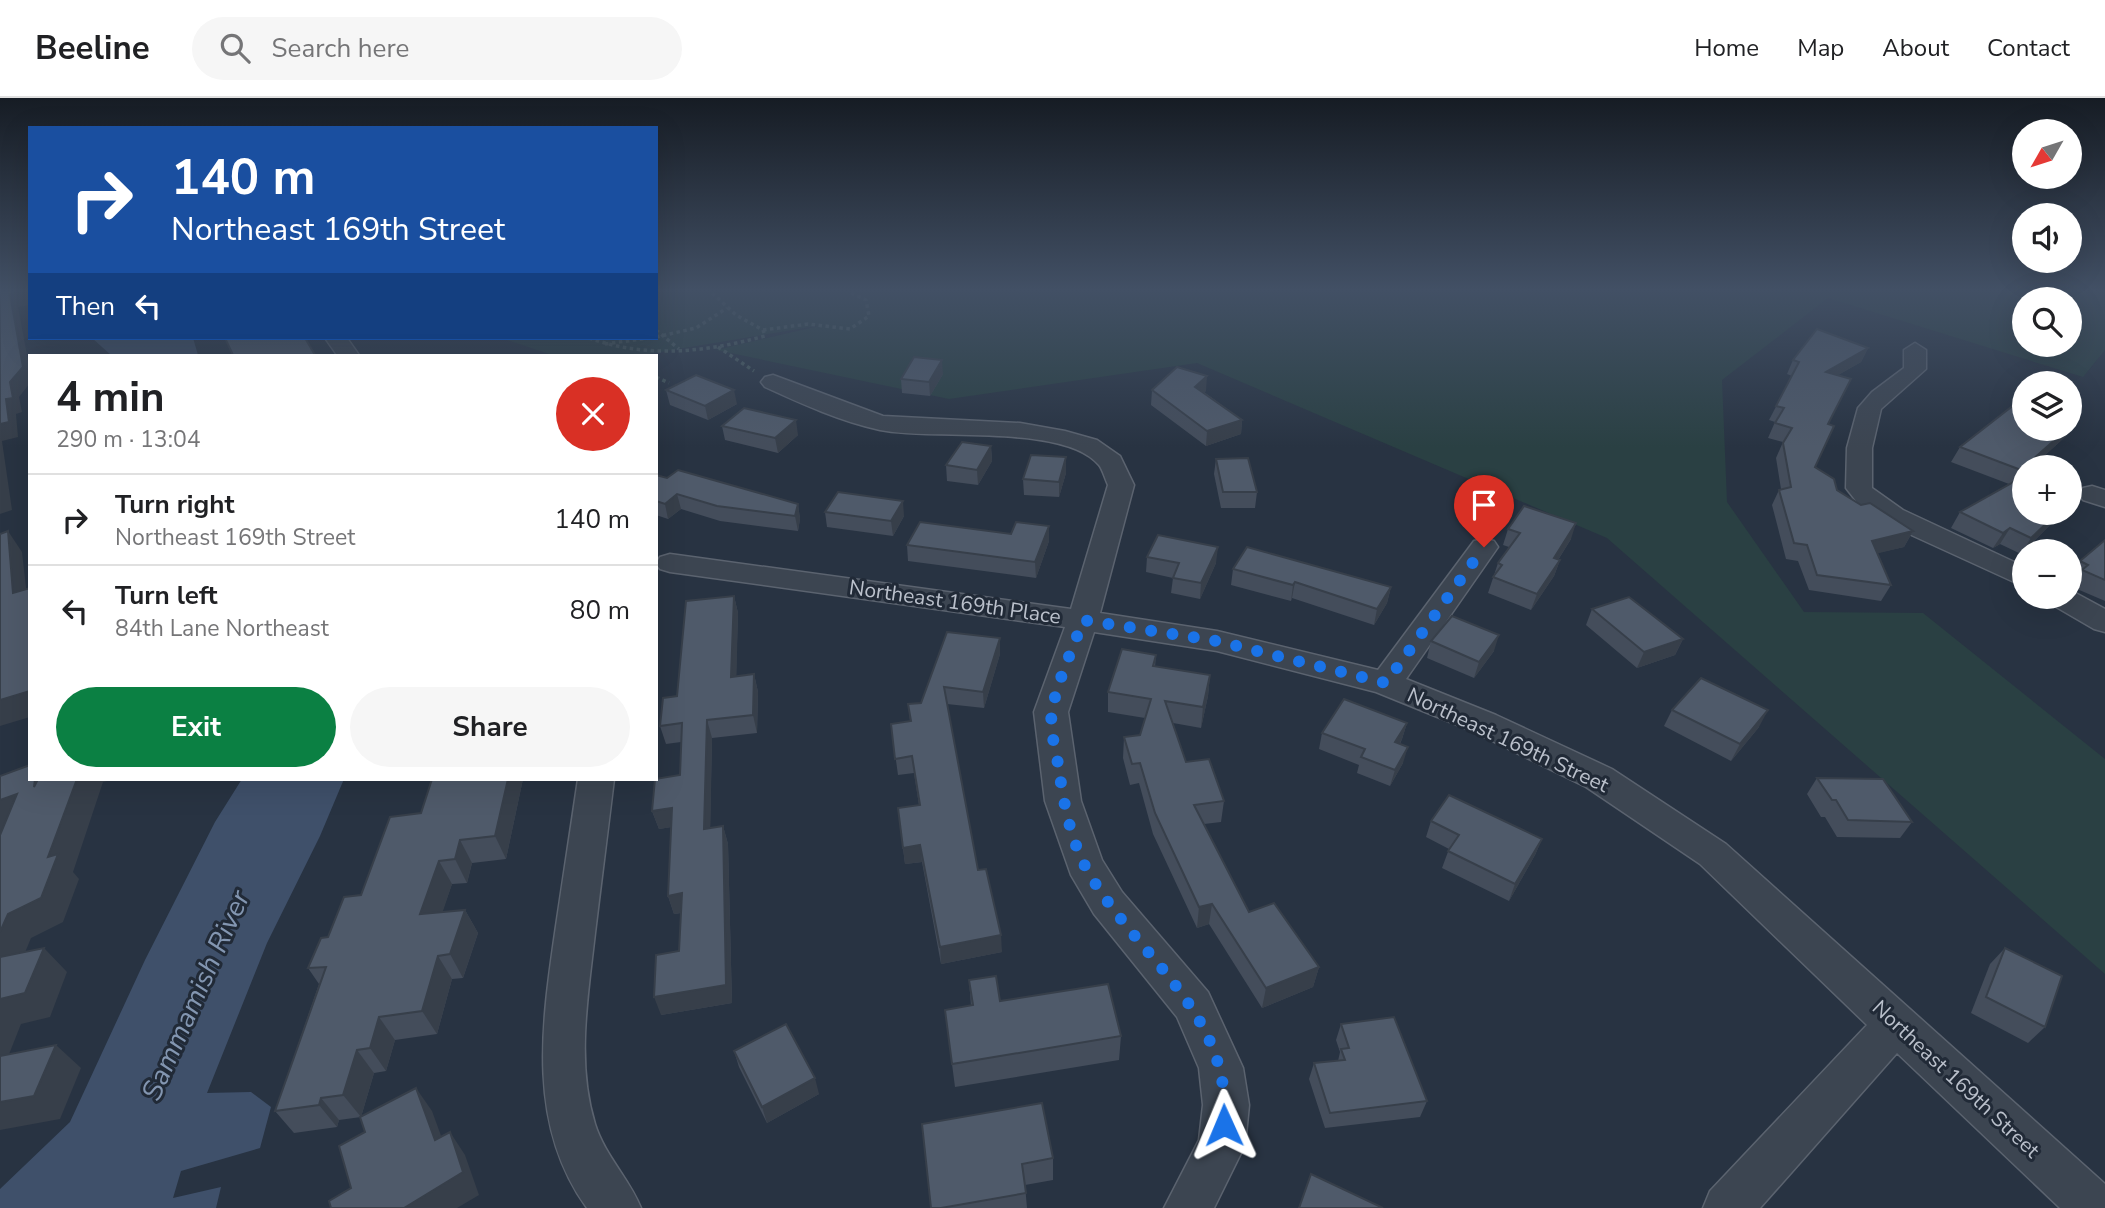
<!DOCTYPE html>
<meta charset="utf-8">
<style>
:root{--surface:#fff;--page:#f6f6f6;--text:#202124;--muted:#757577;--line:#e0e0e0;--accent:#0b8043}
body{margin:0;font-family:"Nunito Sans",sans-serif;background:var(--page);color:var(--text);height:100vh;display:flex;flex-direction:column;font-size:26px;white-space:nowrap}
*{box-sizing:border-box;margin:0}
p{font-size:23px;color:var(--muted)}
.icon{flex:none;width:38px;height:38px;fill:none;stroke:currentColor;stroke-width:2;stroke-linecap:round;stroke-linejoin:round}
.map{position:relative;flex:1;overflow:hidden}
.panel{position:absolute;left:28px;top:256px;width:630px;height:427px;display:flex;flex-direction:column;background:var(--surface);border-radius:0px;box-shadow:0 7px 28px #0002}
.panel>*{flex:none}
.top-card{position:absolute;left:28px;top:28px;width:630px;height:214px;border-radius:0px;box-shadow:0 7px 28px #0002;background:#1a4fa0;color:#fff;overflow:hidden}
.needle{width:46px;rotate:231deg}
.controls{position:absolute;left:2012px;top:21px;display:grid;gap:14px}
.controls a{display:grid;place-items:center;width:70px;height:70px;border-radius:50%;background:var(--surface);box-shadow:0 7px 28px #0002;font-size:35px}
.pin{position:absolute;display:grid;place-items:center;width:60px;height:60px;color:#fff;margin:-72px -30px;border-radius:50% 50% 50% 0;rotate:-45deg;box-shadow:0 0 7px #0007}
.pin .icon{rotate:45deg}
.me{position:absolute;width:77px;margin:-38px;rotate:359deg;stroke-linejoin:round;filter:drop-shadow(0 0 5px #0008)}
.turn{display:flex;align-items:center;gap:24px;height:147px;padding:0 28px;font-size:32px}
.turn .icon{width:91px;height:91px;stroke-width:2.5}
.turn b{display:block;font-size:49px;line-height:60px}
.then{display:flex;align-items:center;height:66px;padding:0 28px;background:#0003;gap:14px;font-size:26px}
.round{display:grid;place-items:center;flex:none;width:74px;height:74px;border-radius:37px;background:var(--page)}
.headline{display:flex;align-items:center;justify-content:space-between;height:119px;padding:0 28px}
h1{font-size:42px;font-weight:700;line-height:52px}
.button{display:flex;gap:14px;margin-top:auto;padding:14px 28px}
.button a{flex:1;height:80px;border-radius:42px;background:var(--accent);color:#fff;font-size:28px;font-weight:700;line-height:80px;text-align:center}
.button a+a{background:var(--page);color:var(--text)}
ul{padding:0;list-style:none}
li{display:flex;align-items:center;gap:21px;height:91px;padding:0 28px;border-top:2px solid var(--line)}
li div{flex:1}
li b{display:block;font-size:26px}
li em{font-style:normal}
header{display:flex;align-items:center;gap:42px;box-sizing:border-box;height:98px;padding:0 35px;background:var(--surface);border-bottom:2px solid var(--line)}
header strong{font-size:33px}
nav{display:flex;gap:38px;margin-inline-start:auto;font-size:24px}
.search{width:490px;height:63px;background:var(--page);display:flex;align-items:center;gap:18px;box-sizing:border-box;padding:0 24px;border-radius:38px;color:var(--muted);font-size:26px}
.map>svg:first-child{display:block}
</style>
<header>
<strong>Beeline</strong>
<div class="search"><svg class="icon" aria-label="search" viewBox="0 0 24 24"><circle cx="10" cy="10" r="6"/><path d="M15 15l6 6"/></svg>Search here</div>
<nav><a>Home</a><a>Map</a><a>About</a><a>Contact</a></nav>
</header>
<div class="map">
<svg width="2105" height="1110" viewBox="0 0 2105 1110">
<rect width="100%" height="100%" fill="#283342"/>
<path fill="#2a4043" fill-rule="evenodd" d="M656,193H2105V252L2083,279L1828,200L1722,282L1727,404L1804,514L1923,515L2105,661V876L1607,440L1197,265L949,301L716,252L823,227L642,257H552L501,240H656ZM2025,201H2070V247H2025Z"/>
<g fill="#3f506a">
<path d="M92,240H193L198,257H111Z"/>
<path d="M242,681H344L320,738L267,845L207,995L251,994L271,1009L260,1050L181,1073L173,1100L221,1089L216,1110H0V1091L70,1024L145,862L215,724Z"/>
</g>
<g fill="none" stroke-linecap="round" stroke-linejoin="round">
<g stroke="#5b636f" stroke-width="3">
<g id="street">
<path d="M325,240H347L359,257H337Z"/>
<path d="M1915,245L1926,252V271L1881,311L1872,350V390L1903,412L2025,469V489L1883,424L1860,408L1846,390L1847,350L1858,310L1872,294L1904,270V252Z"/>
<path d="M773,277L883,318L1020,325L1065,333L1097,342L1120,358L1134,387L1100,515L1217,533L1378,572L1474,443L1484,441L1494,443L1498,449L1406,581L1496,617L1612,671L1726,746L2105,1086V1110H2060L1897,955L1760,1110H1703L1710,1093L1867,927L1700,766L1586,689L1472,633L1376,594L1217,553L1094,534L1068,614L1081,703L1102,762L1122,794L1208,894L1243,970L1249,1007L1245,1047L1214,1110H1164L1199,1042L1203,1007L1199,970L1177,919L1094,816L1071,777L1045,703L1034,614L1065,529L670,474L660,471L656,466L660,459L670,456L1071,511L1108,387C1105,381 1103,372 1099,367C1064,325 933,343 880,332C840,323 802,306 765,289L761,284L765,279Z"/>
<path d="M2092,388L2105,392V409L2083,402L2079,396L2083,390Z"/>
<path d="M2070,492L2105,511V534L2094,531L2051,506L2047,499H2070Z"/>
<path d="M578,681H614C608,732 601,784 595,835C588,898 576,964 595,1026C605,1058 629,1080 641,1110H587C526,1026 542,924 556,828C563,779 571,730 578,681Z"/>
</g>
</g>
<g stroke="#495c5f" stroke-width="3.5" stroke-dasharray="3.5 3.5" stroke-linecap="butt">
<path d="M656,232L679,251"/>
<path d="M763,232L808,226L850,231L869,218L866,202L847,193"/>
<path d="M656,239L696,230L727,210"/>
<path d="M589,240C648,261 706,254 765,238L763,232L736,217L710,193"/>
<path d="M605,246L649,240"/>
<path d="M718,249L754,273"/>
<path d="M656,279L669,285"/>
</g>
<use href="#street" fill="#3c4551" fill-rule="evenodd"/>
</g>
<g fill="#444d5b">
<path d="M1868,250L1861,264L1838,277L1828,326L1815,369L1837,392L1861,407L1913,433L1904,449L1877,455L1891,487L1881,503L1809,492L1798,463L1786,461L1772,407L1779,392L1781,391L1776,360L1783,344L1768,340L1775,324L1769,322L1792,278L1787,276L1793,262Z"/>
<path d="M943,276L930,298L902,295L901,281Z"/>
<path d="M666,292L737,306L708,322L670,307Z"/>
<path d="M1152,292L1206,293L1204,294L1242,322L1241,336L1206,348L1151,307Z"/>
<path d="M722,328L798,337L778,355L725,342Z"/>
<path d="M2066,338L2019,381L2025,415H2060L2055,422L2021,456L2000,446L1993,450L1951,430L1960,414L2009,386L1951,364L1960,349Z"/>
<path d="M991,348L992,363L978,387L947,383L946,367Z"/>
<path d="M1066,359V375L1059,399L1024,397L1023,381Z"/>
<path d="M1216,361L1257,394L1255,410H1221L1214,376Z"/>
<path d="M656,377L667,380L798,406L800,421L798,433L720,423L681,411L668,421L656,417Z"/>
<path d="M825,414L904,418L893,438L827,429Z"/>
<path d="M1508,431L1571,441L1558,462H1560L1554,478L1531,512L1488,495L1498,465L1509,449L1503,447Z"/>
<path d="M1011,436L1049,443L1036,480L908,463L907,447Z"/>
<path d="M2105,442V503L2070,488L2075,482L2070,480V478L2080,463Z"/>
<path d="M1147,459L1216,465L1200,501L1171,495L1173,480L1146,474Z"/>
<path d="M1233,471L1391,489L1387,505L1374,527L1292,500L1291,503L1231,487Z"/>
<path d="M734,498L738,515L736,578L754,576L758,594L757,635L712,640L710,730L723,728L728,746L732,905L661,917L679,853L681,815L674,816L668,798L671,729L659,731L652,713L680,677L681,644L666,646L660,628Z"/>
<path d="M1592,511L1683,541L1675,557L1637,570L1586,527Z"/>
<path d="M947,534L1000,556L984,610L947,606L978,772L1002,854L941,866L922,764L905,766L898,710L919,707L914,675L898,677L891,626L910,623L908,606L921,605Z"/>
<path d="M1431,543L1494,553L1474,580L1427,560Z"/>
<path d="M1156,557L1155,569L1210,577L1208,598L1201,630L1173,625L1186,664L1224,703L1221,724L1204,726L1249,814L1319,869L1313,889L1262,910L1209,826L1197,830L1153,736L1139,685L1130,687L1123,660L1124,639L1140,637L1145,620L1108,614V594Z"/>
<path d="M1672,612L1759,629L1731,663L1664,628Z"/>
<path d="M1407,625L1402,641L1400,646L1403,665L1390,688L1357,675L1359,667L1319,651L1322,635Z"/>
<path d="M1817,680L1912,724L1900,740L1837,739L1825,719H1821L1807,696Z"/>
<path d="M432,681H523L506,761L472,765L467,785L452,786L442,814L465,812L478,835L463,880L452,881L437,936L395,942L386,973L374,975L361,1019L339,1022L337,1029L294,1035L275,1013L319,886L308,870L328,839L361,797L421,715Z"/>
<path d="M1431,723L1542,741L1535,757L1509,803L1442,770L1449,751L1426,739Z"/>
<path d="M2005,850L2045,929L2028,945L1971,915L1990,866Z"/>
<path d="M969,882L1000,903L1121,938L1119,962L955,989L945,912L971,908Z"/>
<path d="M1341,926L1427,1003L1420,1019L1325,1030L1309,981L1314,965L1338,963L1340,954L1336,942Z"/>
<path d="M734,953L819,996L767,1025L739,969Z"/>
<path d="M922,1026L1053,1060V1082L1025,1087L1027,1110H931Z"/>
</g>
<g fill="#373f4a">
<path d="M26,193H30V207L18,209L30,273V285L19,299L22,314L16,316L18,339L2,343L12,412L0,416V326L10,284V196Z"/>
<path d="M1868,250L1861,264L1819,288L1826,274Z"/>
<path d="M942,262L943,276L930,298L929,284Z"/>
<path d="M1207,278L1206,293L1194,303L1195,289Z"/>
<path d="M734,292L737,306L708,322L705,308Z"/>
<path d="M796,322L798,337L778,355L775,340Z"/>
<path d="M1242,322L1241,336L1206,348L1207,333Z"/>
<path d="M2076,323L2066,338L2032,369H2025V376L2012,387L2021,372L2067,331H2070V328Z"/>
<path d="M991,348L992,363L978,387L977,372Z"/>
<path d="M1066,359V375L1059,399V384Z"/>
<path d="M677,396L681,411L668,421L665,406Z"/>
<path d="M903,403L904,418L893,438L891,423Z"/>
<path d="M798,406L800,421L798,433L795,418Z"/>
<path d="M2057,415H2060L2055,422L2021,456L2031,440Z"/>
<path d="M1576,425L1571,441L1549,476L1554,460Z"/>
<path d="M1049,428V443L1036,480L1035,464Z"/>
<path d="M2010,430L2000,446L1993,450L2003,435Z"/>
<path d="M8,433L22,454L29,516L13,495Z"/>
<path d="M1913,433L1904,449L1863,459L1872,443Z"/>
<path d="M1218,449L1216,465L1200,501L1201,485Z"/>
<path d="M1560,462L1554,478L1531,512L1537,496Z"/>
<path d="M1295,484L1292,500L1291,503L1293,487Z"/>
<path d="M1391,489L1387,505L1374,527L1377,511Z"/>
<path d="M734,498L738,515L736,597L731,579Z"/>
<path d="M1499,537L1494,553L1474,580L1479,564Z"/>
<path d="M1000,540V556L984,610L983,594Z"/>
<path d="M1683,541L1675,557L1637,570L1644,554Z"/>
<path d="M754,576L758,594L757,635L753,617Z"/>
<path d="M1210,577L1208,598L1201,630L1203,609Z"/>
<path d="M30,593V619L0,628V602Z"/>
<path d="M1768,612L1759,629L1731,663L1740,646Z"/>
<path d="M707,622L712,640L710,749L704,731Z"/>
<path d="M1407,625L1402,641L1391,661L1395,644Z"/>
<path d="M1408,649L1403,665L1390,688L1395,672Z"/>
<path d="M77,681H108L107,683L103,684L73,774L79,781L63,824L31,840L12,886L0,875V834L8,816L48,759Z"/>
<path d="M508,681H523L506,761L495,738Z"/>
<path d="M17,696L38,721L0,735V702Z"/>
<path d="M672,710L678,728L659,731L652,713Z"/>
<path d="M723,728L728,746L732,905L661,917L654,899L726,887Z"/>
<path d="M1542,741L1535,757L1509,803L1515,786Z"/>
<path d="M460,742L472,765L467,785L455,761Z"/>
<path d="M920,747L922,764L905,766L903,750Z"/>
<path d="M439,763L452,786L434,840L420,816Z"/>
<path d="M682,795L688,814L674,816L668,798Z"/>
<path d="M1212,806L1209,826L1197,830L1199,809Z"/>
<path d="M465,812L478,835L463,880L450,856Z"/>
<path d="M1001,837L1002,854L941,866L940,849Z"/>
<path d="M44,850L67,874L50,919L21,926L0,979V901Z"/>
<path d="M438,858L452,881L437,936L422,913Z"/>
<path d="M1319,869L1313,889L1262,910L1266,890Z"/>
<path d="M379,919L395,942L386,973L370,950Z"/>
<path d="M56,947L81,970L60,1021L0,1032V1004Z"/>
<path d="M357,952L374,975L361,1019L343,997Z"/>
<path d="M815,980L819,996L767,1025L762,1009Z"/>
<path d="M416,990L432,1013L451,1065L435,1042Z"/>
<path d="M321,1000L339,1022L337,1029L319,1007Z"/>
<path d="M450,1034L465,1057L479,1097L457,1110H404Z"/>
</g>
<g fill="#4f5a6a" stroke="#373f4a" stroke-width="2">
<path d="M0,193H26L10,196L23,269L10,284L13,300L6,301L9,324L0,326Z"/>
<path d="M1817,231L1868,250L1826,274L1851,281L1828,326L1834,328L1815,369L1834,381L1837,392L1861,407L1870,405L1913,433L1872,443L1891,487L1817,477L1807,447L1794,445L1779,392L1791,389L1783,345L1792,330L1775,325L1784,310L1776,308L1799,264L1793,262Z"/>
<path d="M225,240H305L315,257H233Z"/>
<path d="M914,259L942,262L929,284L901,281Z"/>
<path d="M1177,269L1207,278L1195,289L1242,322L1207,333L1152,292Z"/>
<path d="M696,277L734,292L705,308L666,292Z"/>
<path d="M2019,303L2025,306V331H2067L2021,372L1960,349Z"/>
<path d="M744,310L796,322L775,340L722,328Z"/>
<path d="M2070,322L2076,323L2070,328Z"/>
<path d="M962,344L991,348L977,372L946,367Z"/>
<path d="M1031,357L1066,359L1059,384L1023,381Z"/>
<path d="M1248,360L1257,394H1223L1216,361Z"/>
<path d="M678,372L798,406L795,418L717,408L677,396L665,406L656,403V377L667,380Z"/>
<path d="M2019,381L2025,384V415H2057L2031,440L2010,430L2003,435L1960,414Z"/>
<path d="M838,394L903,403L891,423L825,414Z"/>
<path d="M1524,408L1576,425L1554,460L1560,462L1537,496L1493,479L1502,467L1498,465L1520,435L1508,431Z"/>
<path d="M920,424L1011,436L1016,424L1049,428L1035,464L907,447Z"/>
<path d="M8,433L13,495L30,490V593L0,602V436Z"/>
<path d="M1158,437L1218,449L1201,485L1173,480L1179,465L1147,459Z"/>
<path d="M2105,442V482L2082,472L2088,467L2080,463Z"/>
<path d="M1247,449L1391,489L1377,511L1295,484L1293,487L1233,471Z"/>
<path d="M734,498L731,579L754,576L753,617L707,622L704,731L723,728L726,887L654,899L656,857L679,853L682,795L668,798L672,710L652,713L655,681L680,677L682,625L660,628L663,600L677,598L686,503Z"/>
<path d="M1629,499L1683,541L1644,554L1592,511Z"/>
<path d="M1452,518L1499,537L1479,564L1431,543Z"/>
<path d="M947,534L1000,540L983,594L944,589L978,772L986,771L1001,837L940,849L920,747L903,750L898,710L920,707L912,658L895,661L891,626L911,623L908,606L921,605Z"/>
<path d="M1122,551L1156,557L1153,568L1210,577L1203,609L1165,603L1186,664L1209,661L1224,703L1194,707L1249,814L1274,805L1319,869L1266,890L1212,806L1199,809L1155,715L1140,665L1132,666L1124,639L1140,637L1151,601L1108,594Z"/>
<path d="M1701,580L1768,612L1740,646L1672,612Z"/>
<path d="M1344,601L1407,625L1395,644L1408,649L1395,672L1361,659L1365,651L1322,635Z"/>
<path d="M30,667V681H35L34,689L38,681H77L48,759L58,756L41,800L8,816L0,834V737L17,696L0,702V678Z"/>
<path d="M1817,680L1883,681L1912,724L1848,722L1836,702H1832Z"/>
<path d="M432,681H508L495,738L460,742L455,761L439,763L420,816L465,812L450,856L438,858L422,913L379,919L370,950L357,952L343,997L321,1000L319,1007L275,1013L326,869L308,870L321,840L328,839L344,799L361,797L390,719L421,715Z"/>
<path d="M1449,697L1542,741L1515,786L1448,753L1459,737L1431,723Z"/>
<path d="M44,850L25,895L0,901V859Z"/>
<path d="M2005,850L2062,878L2045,929L1986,899Z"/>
<path d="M996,878L1000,903L1108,886L1121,938L952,966L945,912L973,907L969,882Z"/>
<path d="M1394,919L1427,1003L1330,1015L1314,965L1345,962L1341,951L1349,950L1341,926Z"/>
<path d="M786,926L815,980L762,1009L734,953Z"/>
<path d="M56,947L34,998L0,1004V958Z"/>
<path d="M416,990L435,1042L450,1034L463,1074L404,1110H331L329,1103L351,1090L339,1048L365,1034L360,1019Z"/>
<path d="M1042,1005L1053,1060L1022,1066L1026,1095L941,1110H931L922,1026Z"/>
<path d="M1311,1076L1383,1110H1299Z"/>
</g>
<linearGradient id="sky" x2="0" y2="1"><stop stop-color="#161c24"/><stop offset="0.55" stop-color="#425065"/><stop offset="1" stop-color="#425065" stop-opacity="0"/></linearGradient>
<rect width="2105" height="349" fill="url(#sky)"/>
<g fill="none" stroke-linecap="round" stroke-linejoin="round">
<path stroke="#1a73e8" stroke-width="12" stroke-dasharray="0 21.6" d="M1224,1027C1234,914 1133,857 1085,768C1070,739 1063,702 1059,671C1056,653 1049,630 1052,613C1057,583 1073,551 1083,522L1217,543L1386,585L1484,449"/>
</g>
<g text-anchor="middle" stroke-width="6" stroke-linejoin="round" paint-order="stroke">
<g font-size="21" fill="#bac0cb" stroke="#212a37">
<text transform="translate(955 504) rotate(8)" y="7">Northeast 169th Place</text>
<text transform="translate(1508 642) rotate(25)" y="7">Northeast 169th Street</text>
<text transform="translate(1956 981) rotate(43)" y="7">Northeast 169th Street</text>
</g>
<g font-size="28" font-style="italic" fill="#8396b1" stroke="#212a37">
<text transform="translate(195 897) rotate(-66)" y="10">Sammamish River</text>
</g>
</g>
</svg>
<div class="controls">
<a><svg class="needle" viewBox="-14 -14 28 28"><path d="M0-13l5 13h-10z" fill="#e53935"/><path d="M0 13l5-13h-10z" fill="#757577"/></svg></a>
<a><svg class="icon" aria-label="sound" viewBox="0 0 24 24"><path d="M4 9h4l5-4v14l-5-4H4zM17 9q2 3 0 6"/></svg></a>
<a><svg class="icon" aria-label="search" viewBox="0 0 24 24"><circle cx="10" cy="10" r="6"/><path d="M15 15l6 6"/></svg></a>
<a><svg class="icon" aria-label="layers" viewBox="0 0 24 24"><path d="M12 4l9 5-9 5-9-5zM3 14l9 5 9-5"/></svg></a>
<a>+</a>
<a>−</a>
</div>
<div class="pin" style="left:1484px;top:449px;background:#d93025"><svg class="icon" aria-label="arrive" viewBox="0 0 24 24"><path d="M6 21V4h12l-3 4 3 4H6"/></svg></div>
<svg class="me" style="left:1224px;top:1027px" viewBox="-20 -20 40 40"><path d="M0-17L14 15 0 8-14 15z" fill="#1a73e8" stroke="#fff" stroke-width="4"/></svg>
<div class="top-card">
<div class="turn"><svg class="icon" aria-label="right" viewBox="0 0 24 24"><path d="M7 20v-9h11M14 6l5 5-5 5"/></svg><div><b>140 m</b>Northeast 169th Street</div></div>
<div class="then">Then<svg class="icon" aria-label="left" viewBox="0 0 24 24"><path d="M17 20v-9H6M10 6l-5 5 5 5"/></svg></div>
</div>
<section class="panel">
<div class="headline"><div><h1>4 min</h1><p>290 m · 13:04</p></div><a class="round" style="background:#d93025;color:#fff"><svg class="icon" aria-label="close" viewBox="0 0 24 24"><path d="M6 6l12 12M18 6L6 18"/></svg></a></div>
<ul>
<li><svg class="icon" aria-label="right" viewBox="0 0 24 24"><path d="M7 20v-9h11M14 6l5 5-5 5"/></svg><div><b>Turn right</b><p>Northeast 169th Street</p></div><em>140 m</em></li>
<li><svg class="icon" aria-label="left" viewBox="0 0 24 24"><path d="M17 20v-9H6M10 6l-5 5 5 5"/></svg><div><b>Turn left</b><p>84th Lane Northeast</p></div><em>80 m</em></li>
</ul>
<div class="button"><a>Exit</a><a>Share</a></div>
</section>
</div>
